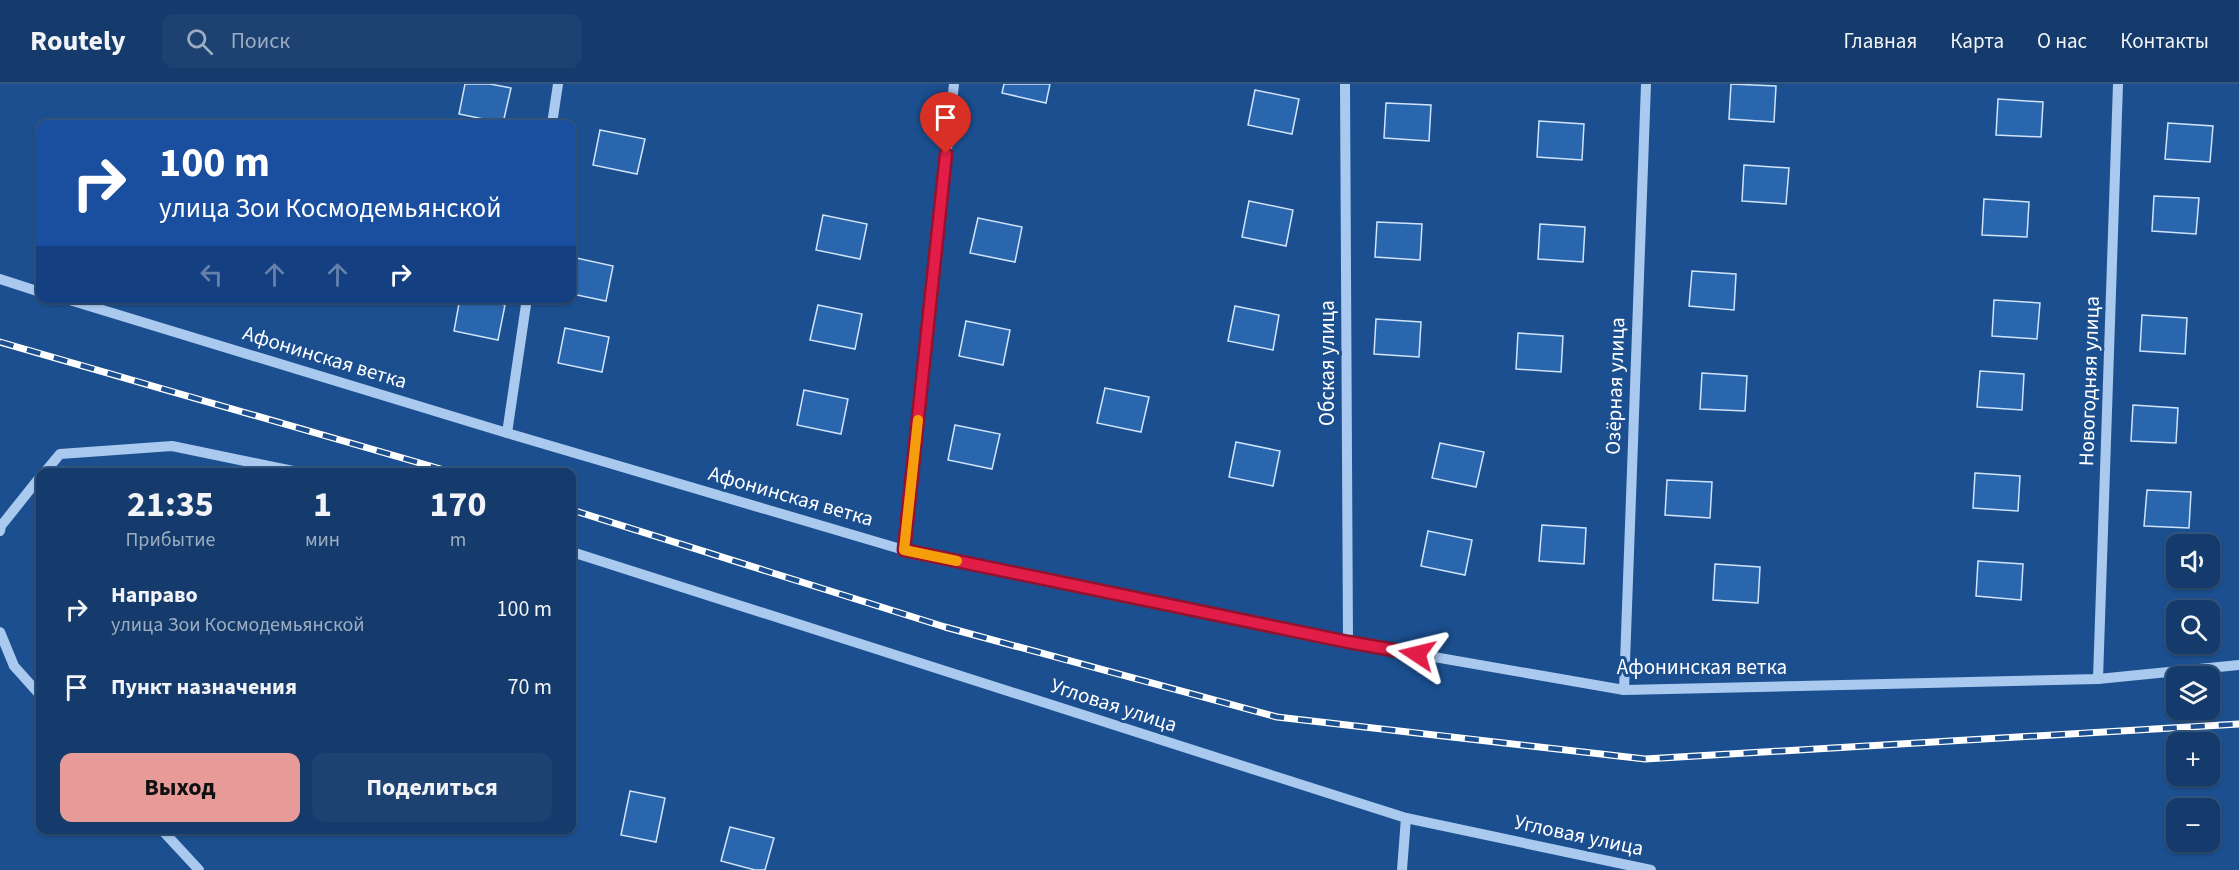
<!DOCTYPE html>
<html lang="ru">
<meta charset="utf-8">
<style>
:root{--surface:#143b6b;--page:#1d4271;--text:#f1f3f6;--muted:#9dadc1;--line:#33557e;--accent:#e69b98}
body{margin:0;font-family:"Source Sans 3",sans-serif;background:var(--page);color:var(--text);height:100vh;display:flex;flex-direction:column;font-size:22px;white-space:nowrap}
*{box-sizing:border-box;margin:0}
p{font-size:20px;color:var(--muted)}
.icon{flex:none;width:33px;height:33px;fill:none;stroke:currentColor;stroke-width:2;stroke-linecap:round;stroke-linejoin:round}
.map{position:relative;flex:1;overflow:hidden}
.sheet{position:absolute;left:36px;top:384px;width:540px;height:366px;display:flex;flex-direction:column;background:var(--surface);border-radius:12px;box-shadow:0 2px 4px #0004,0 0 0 2px var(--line)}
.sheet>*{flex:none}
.banner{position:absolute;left:36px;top:36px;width:540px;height:183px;border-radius:12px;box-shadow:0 2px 4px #0004,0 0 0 2px var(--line);background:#1a4fa0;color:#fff;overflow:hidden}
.controls{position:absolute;left:2166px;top:450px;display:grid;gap:12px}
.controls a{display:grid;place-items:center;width:54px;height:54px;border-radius:12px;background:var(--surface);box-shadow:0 2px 4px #0004,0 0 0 2px var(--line);font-size:30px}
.pin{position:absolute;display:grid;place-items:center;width:51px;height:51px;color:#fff;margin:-62px -26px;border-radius:50% 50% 50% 0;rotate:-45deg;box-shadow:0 0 6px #0007}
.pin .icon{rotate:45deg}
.me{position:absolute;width:66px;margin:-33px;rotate:280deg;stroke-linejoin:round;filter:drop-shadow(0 0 4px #0008)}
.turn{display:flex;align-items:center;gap:21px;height:126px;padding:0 24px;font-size:27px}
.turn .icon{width:78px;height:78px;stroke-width:2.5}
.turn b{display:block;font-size:42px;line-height:51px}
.lanes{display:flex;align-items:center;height:57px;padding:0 24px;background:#0003;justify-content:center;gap:30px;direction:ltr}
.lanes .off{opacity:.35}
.eta{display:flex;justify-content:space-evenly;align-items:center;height:102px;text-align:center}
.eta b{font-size:36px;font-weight:700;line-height:42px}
.cta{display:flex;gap:12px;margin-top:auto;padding:12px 24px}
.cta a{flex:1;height:69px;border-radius:12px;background:var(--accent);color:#111;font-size:24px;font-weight:700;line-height:69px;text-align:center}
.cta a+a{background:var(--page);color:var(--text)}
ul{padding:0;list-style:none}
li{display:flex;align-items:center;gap:18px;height:78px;padding:0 24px}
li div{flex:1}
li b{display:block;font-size:22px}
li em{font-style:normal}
header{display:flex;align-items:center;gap:36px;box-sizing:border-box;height:84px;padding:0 30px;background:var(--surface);border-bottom:2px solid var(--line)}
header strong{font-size:28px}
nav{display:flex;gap:33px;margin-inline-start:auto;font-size:21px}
.search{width:420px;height:54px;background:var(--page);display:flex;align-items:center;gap:15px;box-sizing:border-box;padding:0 21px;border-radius:12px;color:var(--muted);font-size:22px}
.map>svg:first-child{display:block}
</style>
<header>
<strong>Routely</strong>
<div class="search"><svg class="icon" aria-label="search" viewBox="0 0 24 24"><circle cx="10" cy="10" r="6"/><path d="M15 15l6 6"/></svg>Поиск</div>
<nav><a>Главная</a><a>Карта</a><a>О нас</a><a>Контакты</a></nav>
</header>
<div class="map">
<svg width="2239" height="786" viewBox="0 0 2239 786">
<rect width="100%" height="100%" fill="#1b4f8f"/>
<g fill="#2a66ad" stroke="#cfe3fa" stroke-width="1.5">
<path d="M465,0H490L511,4L503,39L459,30Z"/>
<path d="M1004,0H1050L1046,19L1002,9Z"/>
<path d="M1731,0L1776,2L1774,38L1729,35Z"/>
<path d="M1255,6L1299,15L1292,50L1248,41Z"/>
<path d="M1998,15L2043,18L2041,53L1996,51Z"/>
<path d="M1386,19L1431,21L1429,57L1384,54Z"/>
<path d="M1539,37L1584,40L1582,76L1537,73Z"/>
<path d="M2168,39L2213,42L2210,78L2165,75Z"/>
<path d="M600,46L645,55L637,90L593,81Z"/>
<path d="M1744,81L1789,84L1786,120L1742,117Z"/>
<path d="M2154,112L2199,114L2196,150L2152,147Z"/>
<path d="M1984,115L2029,118L2027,153L1982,151Z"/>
<path d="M1249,117L1293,126L1286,162L1242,153Z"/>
<path d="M823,131L867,140L860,175L816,166Z"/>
<path d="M978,134L1022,143L1015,178L970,169Z"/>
<path d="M1377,138L1422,140L1420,176L1375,173Z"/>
<path d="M1540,140L1585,143L1583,178L1538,175Z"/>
<path d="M572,173L613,182L606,217L572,210Z"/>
<path d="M1692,187L1736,190L1734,226L1689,222Z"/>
<path d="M460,214H474L505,221L498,256L454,247Z"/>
<path d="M1994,216L2040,219L2037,255L1992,252Z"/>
<path d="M818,221L862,230L855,265L810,256Z"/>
<path d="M1235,222L1279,231L1273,266L1228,257Z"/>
<path d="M2142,231L2187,234L2185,270L2140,267Z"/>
<path d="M1376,235L1421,238L1419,273L1374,270Z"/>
<path d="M966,237L1010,246L1003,281L959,272Z"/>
<path d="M565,244L609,253L602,288L558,279Z"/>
<path d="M1518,249L1563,252L1561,288L1516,285Z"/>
<path d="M1980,287L2024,290L2022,326L1977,323Z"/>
<path d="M1702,289L1747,292L1745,327L1700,325Z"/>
<path d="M1105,304L1149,313L1141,348L1097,339Z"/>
<path d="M804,306L848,315L841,350L797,341Z"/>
<path d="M2133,321L2178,324L2176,359L2131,357Z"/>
<path d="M955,341L1000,350L992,385L948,376Z"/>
<path d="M1236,358L1280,367L1273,402L1229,393Z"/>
<path d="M1440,359L1484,368L1476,403L1432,394Z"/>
<path d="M1975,389L2020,392L2018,427L1973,424Z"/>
<path d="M1667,396L1712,398L1710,434L1665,431Z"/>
<path d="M2147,406L2191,408L2189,444L2144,442Z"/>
<path d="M1542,441L1586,444L1584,480L1539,477Z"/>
<path d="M1428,447L1472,456L1465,491L1421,482Z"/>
<path d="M1978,477L2023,480L2021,516L1976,512Z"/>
<path d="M1715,480L1760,483L1758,519L1713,516Z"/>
<path d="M630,707L665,714L656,758L621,751Z"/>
<path d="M730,743L774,754L765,786H755L721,777Z"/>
</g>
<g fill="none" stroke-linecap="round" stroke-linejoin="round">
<g stroke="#a9c9ee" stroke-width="10">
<path d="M1345,0L1348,558"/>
<path d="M552,40L558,0"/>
<path d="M0,195L40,208"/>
<path d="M63,214L507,349L904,466L1348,558L1624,606L2098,595L2239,581"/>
<path d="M507,349L527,214"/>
<path d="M45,388L60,370L172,362L298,388"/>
<path d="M0,447L1,442L40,393"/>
<path d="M904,466L954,0"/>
<path d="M572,468L1406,734L1651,786"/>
<path d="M0,548L14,582L40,611"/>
<path d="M2098,595L2118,0"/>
<path d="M1624,606L1646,0"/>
<path d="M162,746L199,786"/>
<path d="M1402,786L1406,734"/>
</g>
<g stroke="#fff" stroke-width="7">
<g id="rail">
<path d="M0,258L451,388"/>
<path d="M572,426L945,543L1277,633L1645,675L2239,640"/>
</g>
</g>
<use href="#rail" stroke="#1b4f8f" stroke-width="4.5" stroke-dasharray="14" stroke-linecap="butt"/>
</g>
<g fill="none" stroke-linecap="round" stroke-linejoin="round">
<g stroke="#92132f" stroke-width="15">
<path id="route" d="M946,70L904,466L1348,558L1417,570"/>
</g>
<use href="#route" stroke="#e11d48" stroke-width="10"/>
<path stroke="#f59e0b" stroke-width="10" d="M918,336L904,466L957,477"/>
</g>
<g text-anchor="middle" stroke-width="6" stroke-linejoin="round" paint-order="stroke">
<g font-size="21" fill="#fff" stroke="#1b4f8f">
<text transform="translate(325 273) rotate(17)" y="7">Афонинская ветка</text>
<text transform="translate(1327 279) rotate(-90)" y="7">Обская улица</text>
<text transform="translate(2089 297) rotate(-88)" y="7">Новогодняя улица</text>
<text transform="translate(1615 302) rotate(-88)" y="7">Озёрная улица</text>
<text transform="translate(791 412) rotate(16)" y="7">Афонинская ветка</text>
<text x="1702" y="590">Афонинская ветка</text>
<text transform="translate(1114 621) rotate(18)" y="7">Угловая улица</text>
<text transform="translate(1579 751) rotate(12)" y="7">Угловая улица</text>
</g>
</g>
</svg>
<div class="controls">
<a><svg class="icon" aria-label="sound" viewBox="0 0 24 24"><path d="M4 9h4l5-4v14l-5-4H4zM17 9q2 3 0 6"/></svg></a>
<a><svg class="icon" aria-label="search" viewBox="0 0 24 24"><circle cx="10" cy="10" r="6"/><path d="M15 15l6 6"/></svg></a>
<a><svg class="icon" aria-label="layers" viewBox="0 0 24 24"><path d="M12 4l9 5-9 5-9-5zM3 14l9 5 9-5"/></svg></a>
<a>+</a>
<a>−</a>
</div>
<div class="pin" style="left:946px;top:70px;background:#d93025"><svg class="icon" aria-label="arrive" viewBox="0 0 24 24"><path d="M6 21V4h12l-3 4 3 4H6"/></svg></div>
<svg class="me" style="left:1417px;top:570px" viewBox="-20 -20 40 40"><path d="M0-17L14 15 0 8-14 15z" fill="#e11d48" stroke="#fff" stroke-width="4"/></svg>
<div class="banner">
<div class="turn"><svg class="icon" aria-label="right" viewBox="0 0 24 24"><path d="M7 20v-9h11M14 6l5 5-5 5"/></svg><div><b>100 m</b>улица Зои Космодемьянской</div></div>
<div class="lanes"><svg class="icon off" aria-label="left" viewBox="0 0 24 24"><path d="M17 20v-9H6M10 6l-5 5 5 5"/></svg><svg class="icon off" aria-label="ahead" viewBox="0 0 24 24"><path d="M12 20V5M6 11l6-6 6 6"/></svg><svg class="icon off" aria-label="ahead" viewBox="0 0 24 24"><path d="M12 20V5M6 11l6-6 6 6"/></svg><svg class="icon" aria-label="right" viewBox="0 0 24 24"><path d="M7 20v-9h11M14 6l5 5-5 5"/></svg></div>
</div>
<section class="sheet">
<div class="eta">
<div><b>21:35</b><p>Прибытие</p></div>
<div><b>1</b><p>мин</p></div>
<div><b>170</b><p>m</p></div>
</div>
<ul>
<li><svg class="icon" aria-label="right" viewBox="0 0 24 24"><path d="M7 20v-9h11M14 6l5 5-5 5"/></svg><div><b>Направо</b><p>улица Зои Космодемьянской</p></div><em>100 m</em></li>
<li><svg class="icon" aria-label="arrive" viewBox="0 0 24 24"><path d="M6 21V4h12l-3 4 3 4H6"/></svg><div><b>Пункт назначения</b></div><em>70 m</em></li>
</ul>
<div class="cta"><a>Выход</a><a>Поделиться</a></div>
</section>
</div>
